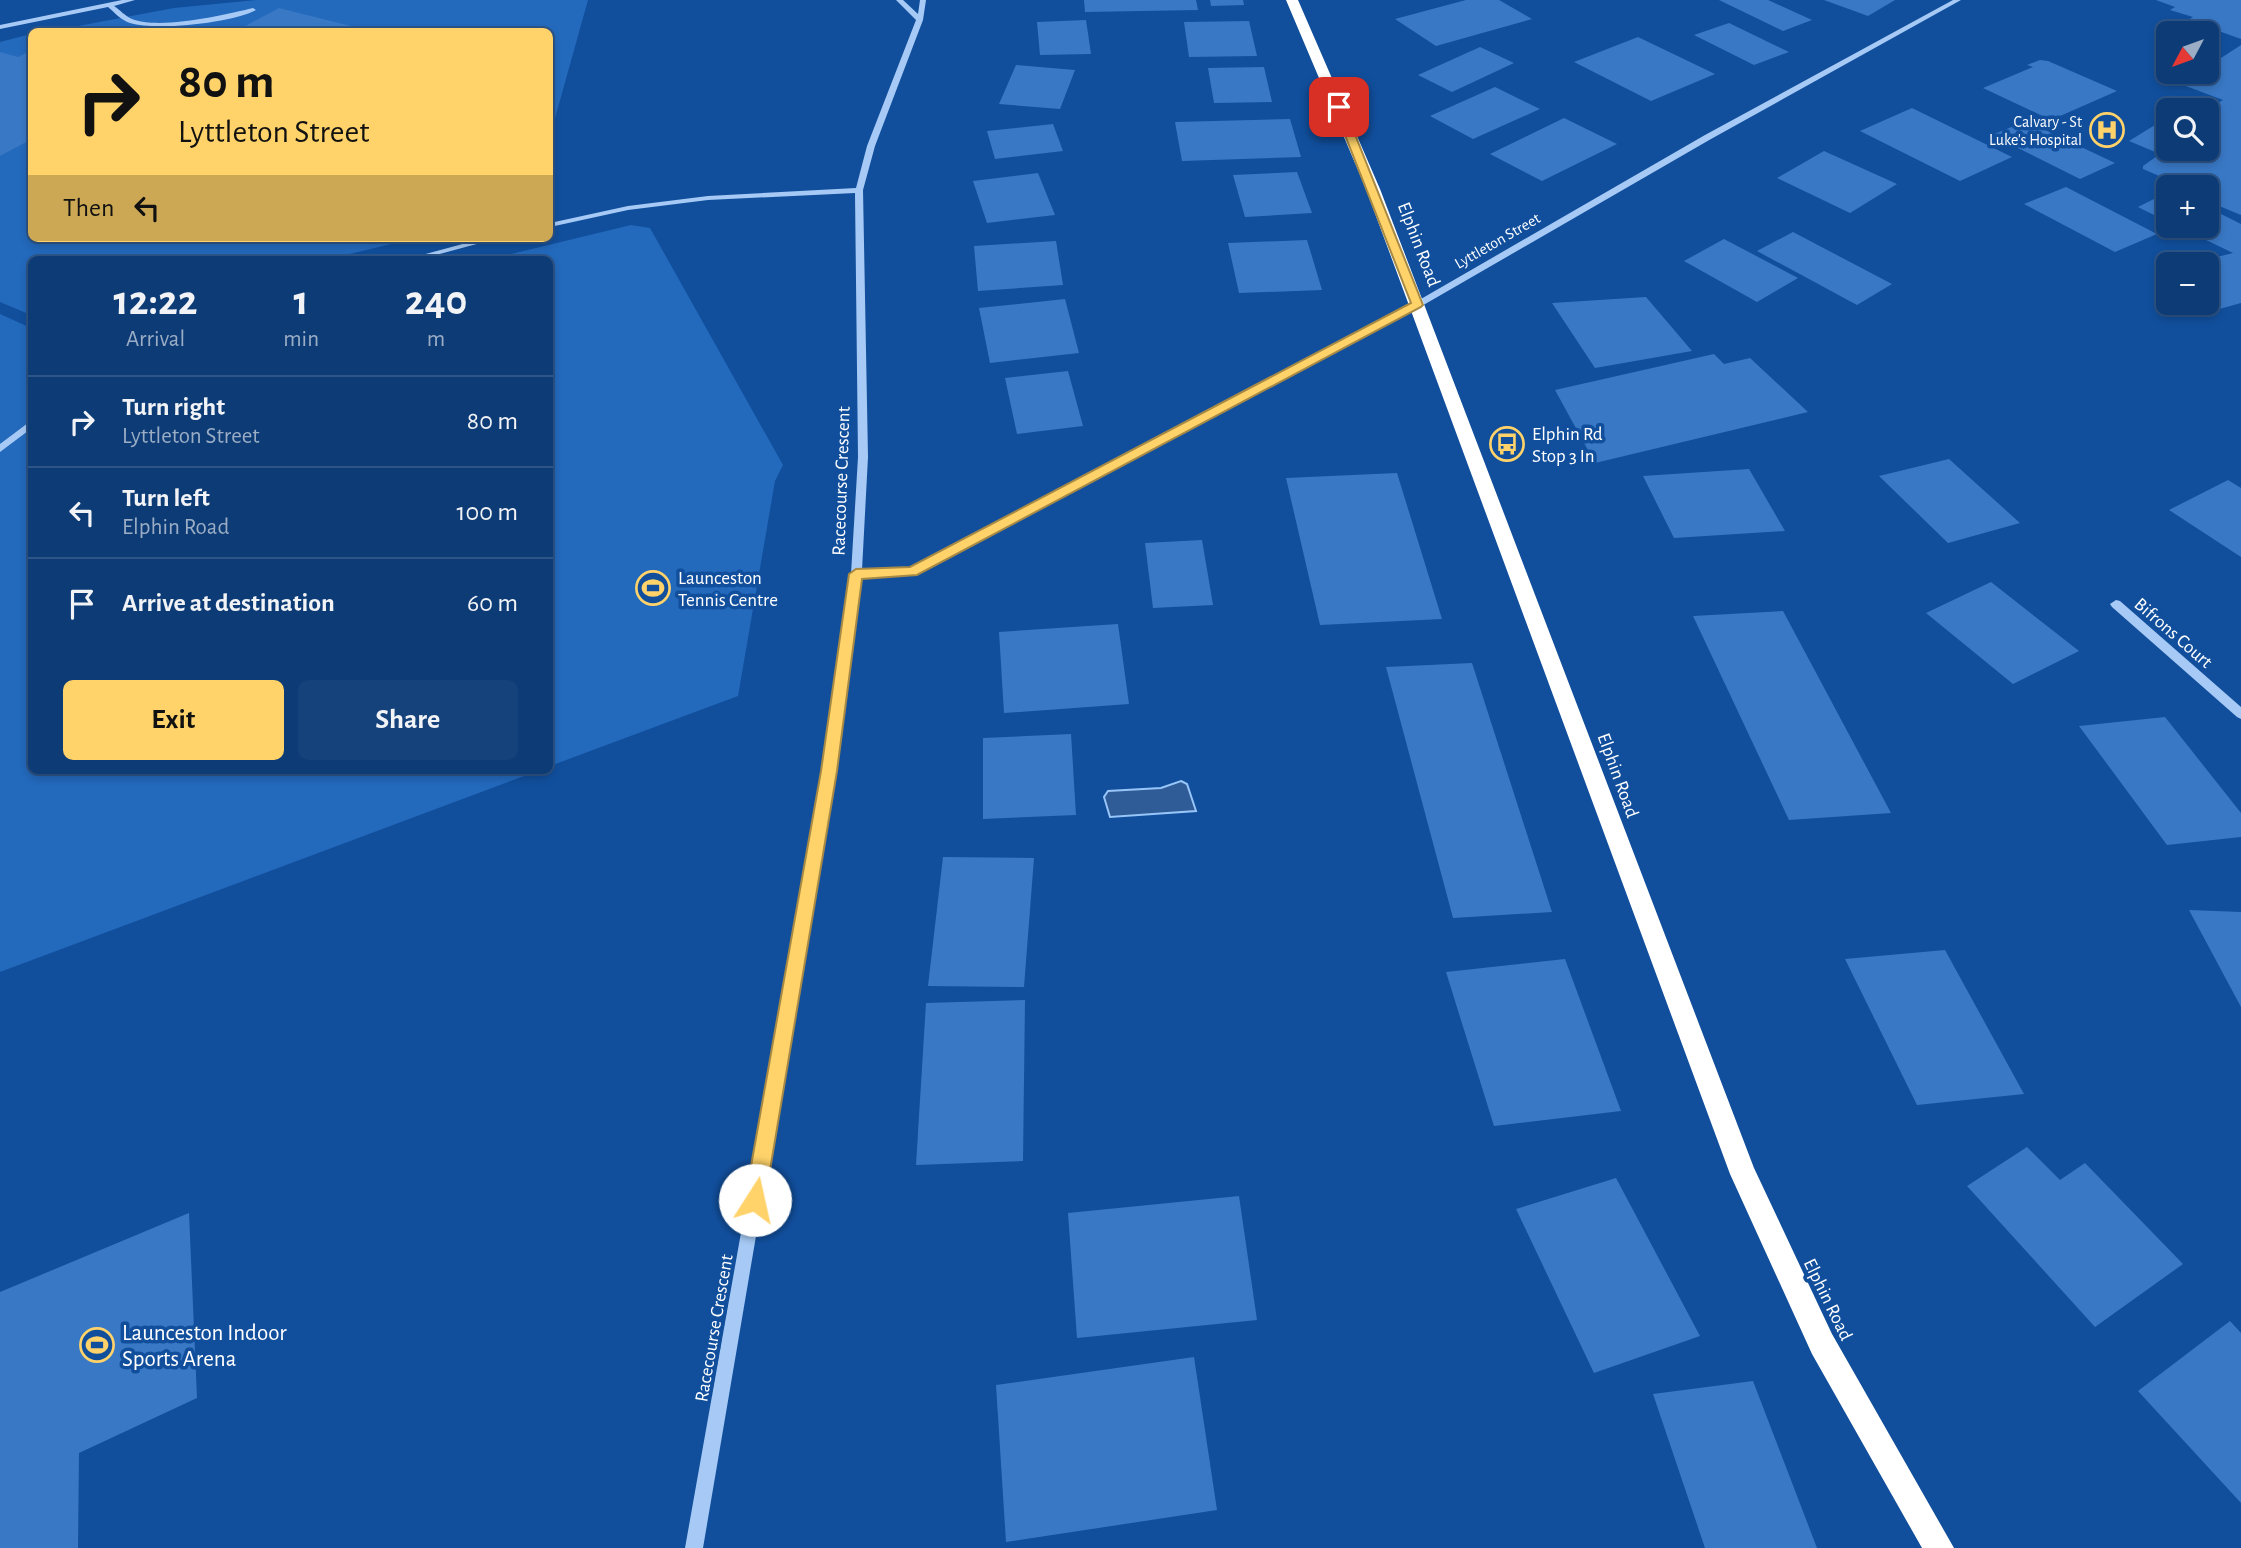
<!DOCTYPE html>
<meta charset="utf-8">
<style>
:root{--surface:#0d3b76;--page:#16427b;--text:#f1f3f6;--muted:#9aadc5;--line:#2d5588;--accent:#ffd36a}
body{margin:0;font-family:"Alegreya Sans",sans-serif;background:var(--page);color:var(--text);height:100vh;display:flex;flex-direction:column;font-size:26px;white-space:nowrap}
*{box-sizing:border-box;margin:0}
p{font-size:23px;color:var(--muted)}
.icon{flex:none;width:38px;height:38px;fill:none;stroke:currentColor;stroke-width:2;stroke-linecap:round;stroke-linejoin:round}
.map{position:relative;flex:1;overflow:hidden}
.side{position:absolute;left:28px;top:256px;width:525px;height:518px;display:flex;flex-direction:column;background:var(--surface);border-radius:10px;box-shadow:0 4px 10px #0003,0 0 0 2px var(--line)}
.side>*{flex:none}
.top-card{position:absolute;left:28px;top:28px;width:525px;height:214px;border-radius:10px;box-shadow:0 4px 10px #0003,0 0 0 2px var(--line);background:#ffd36a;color:#111;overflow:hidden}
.needle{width:46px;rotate:229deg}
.controls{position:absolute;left:2156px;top:21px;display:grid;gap:14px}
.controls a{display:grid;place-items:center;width:63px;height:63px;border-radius:10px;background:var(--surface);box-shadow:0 4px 10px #0003,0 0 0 2px var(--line);font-size:35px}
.pin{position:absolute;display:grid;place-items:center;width:60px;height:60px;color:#fff;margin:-30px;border-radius:14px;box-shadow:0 4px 10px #0006}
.me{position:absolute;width:77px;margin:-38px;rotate:10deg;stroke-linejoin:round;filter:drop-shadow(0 0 5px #0008)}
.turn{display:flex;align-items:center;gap:24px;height:147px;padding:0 35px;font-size:32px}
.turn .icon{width:91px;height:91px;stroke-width:2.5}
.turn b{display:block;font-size:49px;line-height:60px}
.then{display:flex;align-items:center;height:66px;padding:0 35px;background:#0003;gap:14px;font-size:26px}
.eta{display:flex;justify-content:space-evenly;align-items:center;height:119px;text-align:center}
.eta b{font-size:42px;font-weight:700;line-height:49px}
.action{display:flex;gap:14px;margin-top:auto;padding:14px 35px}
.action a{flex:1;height:80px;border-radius:10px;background:var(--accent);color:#111;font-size:28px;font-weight:700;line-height:80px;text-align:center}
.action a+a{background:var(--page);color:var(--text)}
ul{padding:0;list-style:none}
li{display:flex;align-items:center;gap:21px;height:91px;padding:0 35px;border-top:2px solid var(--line)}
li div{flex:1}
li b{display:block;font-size:26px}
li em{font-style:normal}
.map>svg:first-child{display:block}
</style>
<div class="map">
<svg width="2241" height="1548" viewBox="0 0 2241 1548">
<rect width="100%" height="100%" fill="#114f9d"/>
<g fill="#2369bc">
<path d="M257,0H588L550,136V32H46L174,8Z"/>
<path d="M31,34L32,238H416L329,259H32L31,315L0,302V42Z"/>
<path d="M631,225L650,228L783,465L775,481L738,696L550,766V259H490Z"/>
<path d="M0,314L31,328L32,770H540L0,972Z"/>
</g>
<path fill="#2f5c96" stroke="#98c5f8" stroke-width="2" d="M1181,781L1187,784L1196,811L1110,817L1104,797L1108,791L1161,788Z"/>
<g fill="#3978c5">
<path d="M1084,0H1196L1198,10L1085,12Z"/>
<path d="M1210,0H1243L1244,5L1211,6Z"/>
<path d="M1466,0H1499L1532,19L1436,46L1395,19Z"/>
<path d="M1719,0H1768L1812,20L1783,31Z"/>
<path d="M1824,0H1895L1868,16Z"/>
<path d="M2156,0H2241V39L2188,20L2193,17L2170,10L2175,7Z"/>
<path d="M279,8L371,31V32H234Z"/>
<path d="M1086,20L1091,54L1040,55L1037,22Z"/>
<path d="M1249,21L1257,56L1189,57L1184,22Z"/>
<path d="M1729,23L1789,52L1754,65L1694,35Z"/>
<path d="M1638,37L1715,74L1651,101L1574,62Z"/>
<path d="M2241,45V215L2207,201V187H2173L2159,181L2164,178L2143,169V166L2160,154L2129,141L2168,117V149H2207V110H2179L2197,99L2214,105L2223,100L2154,74L2168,67V72H2207V52L2221,58Z"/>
<path d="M1480,47L1514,63L1452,92L1418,75Z"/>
<path d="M32,50V139L0,156V52L18,57Z"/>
<path d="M2040,60L2048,61L2117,91L2051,120L1983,88L2033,67L2027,65Z"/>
<path d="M1016,65L1075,70L1060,109L999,104Z"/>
<path d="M1264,67L1272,102L1214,103L1208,68Z"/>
<path d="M1495,87L1540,109L1473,139L1430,116Z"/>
<path d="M1912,108L2012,157L1960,181L1860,131Z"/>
<path d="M1564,118L1617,144L1542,181L1490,154Z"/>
<path d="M1290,119L1301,157L1182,161L1175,122Z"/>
<path d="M2026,121L2115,163L2080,179L1992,135Z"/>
<path d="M1053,124L1063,151L995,159L987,131Z"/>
<path d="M1824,151L1897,184L1850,213L1777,178Z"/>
<path d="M1297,172L1312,213L1245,217L1233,175Z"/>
<path d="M1038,173L1055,215L987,223L973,181Z"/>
<path d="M2066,187L2157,234L2115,252L2024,204Z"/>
<path d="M2168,192V222L2138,207Z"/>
<path d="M2207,207L2241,224V303L2212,311L2199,303H2207V264L2193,263L2233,253L2177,226H2207Z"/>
<path d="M1793,232L1892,284L1857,305L1757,251Z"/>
<path d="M1724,239L1798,278L1757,302L1684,261Z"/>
<path d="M1307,240L1322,290L1239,293L1228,243Z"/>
<path d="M1056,241L1063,285L978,291L974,246Z"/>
<path d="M1646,297L1692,351L1595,368L1552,303Z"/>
<path d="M1065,299L1079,353L990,363L979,308Z"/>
<path d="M1714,354L1724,364L1750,358L1808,412L1595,463L1555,390Z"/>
<path d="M1068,371L1083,426L1017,434L1005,378Z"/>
<path d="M1949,459L2020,523L1948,543L1879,476Z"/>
<path d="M1749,469L1785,531L1674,538L1643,476Z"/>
<path d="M1397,473L1442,619L1320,625L1286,478Z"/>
<path d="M2228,480L2241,488V557L2169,510Z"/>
<path d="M1202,540L1213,605L1153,608L1145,543Z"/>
<path d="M1991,582L2079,651L2013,684L1926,613Z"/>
<path d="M1783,611L1891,813L1789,820L1693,616Z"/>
<path d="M1118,624L1129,704L1004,713L999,632Z"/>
<path d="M1472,663L1552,912L1453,918L1386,667Z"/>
<path d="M2165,717L2241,813V837L2167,845L2079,726Z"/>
<path d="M1071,734L1076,815L983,819V738Z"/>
<path d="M943,857L1034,858L1024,987L928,986Z"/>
<path d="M2189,910L2241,912V1007Z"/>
<path d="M1945,950L2024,1094L1917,1105L1845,959Z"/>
<path d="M1565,959L1621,1111L1494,1126L1446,972Z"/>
<path d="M1025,1000L1023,1161L916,1165L926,1003Z"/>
<path d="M2027,1147L2060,1180L2085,1163L2183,1264L2095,1327L1967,1186Z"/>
<path d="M1616,1178L1700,1336L1594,1373L1516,1209Z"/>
<path d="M1239,1196L1257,1320L1077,1338L1068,1213Z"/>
<path d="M189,1213L197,1398L79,1453L78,1548H0V1292Z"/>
<path d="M2230,1321L2241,1333V1503L2138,1391Z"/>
<path d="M1194,1357L1217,1510L1006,1542L996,1385Z"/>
<path d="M1753,1381L1817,1548H1705L1653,1394Z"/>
</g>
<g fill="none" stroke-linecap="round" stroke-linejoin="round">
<g fill="#a6caf5" fill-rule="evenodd">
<path d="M122,0H135L114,6C120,10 125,16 132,19C160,30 224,15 253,8L256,10C232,23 157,31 130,23C121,20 115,13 108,7L0,29V25Z"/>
<path d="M896,0H903L918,14L920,0H926L923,20L875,146L863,190L868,457L862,570L910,568L1414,303L1705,135L1953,0H1961L1711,139L1420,307L916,575L861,578L835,771L703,1548H685L823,771L851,574L858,457L855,193L708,200L628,210L550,227V223L628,206L708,196L856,188L867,146L916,20Z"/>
<path d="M485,238H499L421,259H407Z"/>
<path d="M32,420V428L0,452V444Z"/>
<path d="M2116,600L2120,601L2241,707V719L2237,717L2112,607L2110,604Z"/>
</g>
<path fill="#fff" fill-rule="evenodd" d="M1286,0H1298L1380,189L1754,1168L1832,1334L1954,1548H1922L1812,1354L1730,1174L1366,189Z"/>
</g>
<path fill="#ffd36a" stroke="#a68945" stroke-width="2" d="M1339,105L1344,107L1423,305L1421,307L917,575L862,579L837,771L765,1200L762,1207L755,1210L748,1207L745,1200L821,771L849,574L856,569L910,567L1411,303L1334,107Z"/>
<defs>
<g id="hospital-ring" transform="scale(1.75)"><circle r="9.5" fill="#114f9d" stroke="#ffd36a" stroke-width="1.5"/><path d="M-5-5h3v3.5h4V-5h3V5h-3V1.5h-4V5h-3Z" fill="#ffd36a"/></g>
<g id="bus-ring" transform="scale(1.75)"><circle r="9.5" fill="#114f9d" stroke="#ffd36a" stroke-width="1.5"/><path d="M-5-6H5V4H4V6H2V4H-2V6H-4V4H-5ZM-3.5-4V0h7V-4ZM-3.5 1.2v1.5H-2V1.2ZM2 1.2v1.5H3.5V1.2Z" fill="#ffd36a"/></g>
<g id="stadium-ring" transform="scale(1.75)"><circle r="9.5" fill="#114f9d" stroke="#ffd36a" stroke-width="1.5"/><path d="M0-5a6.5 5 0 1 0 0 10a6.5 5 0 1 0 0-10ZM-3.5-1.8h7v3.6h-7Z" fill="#ffd36a"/></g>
</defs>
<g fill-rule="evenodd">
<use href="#hospital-ring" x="2107" y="130"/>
<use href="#bus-ring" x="1507" y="444"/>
<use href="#stadium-ring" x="653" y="588"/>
<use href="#stadium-ring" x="97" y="1345"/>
</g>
<g text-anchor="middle" stroke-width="7" stroke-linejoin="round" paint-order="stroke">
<g font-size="16" fill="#fff" stroke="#114f9d" text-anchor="end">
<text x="2082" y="127">Calvary - St<tspan x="2082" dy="18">Luke's Hospital</tspan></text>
</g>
<g font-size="16" fill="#fff" stroke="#114f9d">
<text transform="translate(1497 240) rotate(-30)" y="6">Lyttleton Street</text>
</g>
<g font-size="19" fill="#fff" stroke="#114f9d">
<text transform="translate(1420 244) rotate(69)" y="7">Elphin Road</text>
<text transform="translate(840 481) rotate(-88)" y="7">Racecourse Crescent</text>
<text transform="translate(2174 632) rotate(41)" y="7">Bifrons Court</text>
<text transform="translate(1619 775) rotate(70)" y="7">Elphin Road</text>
<text transform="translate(1829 1299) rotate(64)" y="7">Elphin Road</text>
<text transform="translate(713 1328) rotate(-80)" y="7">Racecourse Crescent</text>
</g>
<g font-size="19" fill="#fff" stroke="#114f9d" text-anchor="start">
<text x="1532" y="440">Elphin Rd<tspan x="1532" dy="22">Stop 3 In</tspan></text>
<text x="678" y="584">Launceston<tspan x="678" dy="22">Tennis Centre</tspan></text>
</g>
<g font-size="23" fill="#fff" stroke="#114f9d" text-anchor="start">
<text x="122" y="1340">Launceston Indoor<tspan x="122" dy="26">Sports Arena</tspan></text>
</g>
</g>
</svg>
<div class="controls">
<a><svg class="needle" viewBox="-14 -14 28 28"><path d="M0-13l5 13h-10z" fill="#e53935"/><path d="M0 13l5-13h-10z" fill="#9aadc5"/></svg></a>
<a><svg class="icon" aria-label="search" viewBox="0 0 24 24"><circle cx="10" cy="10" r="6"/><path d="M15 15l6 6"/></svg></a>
<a>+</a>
<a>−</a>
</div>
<div class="pin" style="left:1339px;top:107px;background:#d93025"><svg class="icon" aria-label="arrive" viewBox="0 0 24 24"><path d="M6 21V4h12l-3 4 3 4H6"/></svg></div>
<svg class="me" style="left:755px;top:1200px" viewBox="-20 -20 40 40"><circle r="19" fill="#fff"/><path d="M0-13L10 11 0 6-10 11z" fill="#ffd36a"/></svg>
<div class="top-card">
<div class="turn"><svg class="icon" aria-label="right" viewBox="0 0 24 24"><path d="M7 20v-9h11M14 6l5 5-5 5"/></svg><div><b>80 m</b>Lyttleton Street</div></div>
<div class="then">Then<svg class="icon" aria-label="left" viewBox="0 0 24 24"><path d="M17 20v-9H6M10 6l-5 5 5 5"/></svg></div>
</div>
<section class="side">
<div class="eta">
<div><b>12:22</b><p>Arrival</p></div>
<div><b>1</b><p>min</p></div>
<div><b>240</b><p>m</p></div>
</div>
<ul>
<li><svg class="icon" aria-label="right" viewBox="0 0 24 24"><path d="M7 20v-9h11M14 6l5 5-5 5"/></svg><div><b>Turn right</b><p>Lyttleton Street</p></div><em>80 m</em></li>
<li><svg class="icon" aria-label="left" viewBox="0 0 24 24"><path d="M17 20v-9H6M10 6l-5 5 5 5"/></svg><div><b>Turn left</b><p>Elphin Road</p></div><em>100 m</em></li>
<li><svg class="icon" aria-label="arrive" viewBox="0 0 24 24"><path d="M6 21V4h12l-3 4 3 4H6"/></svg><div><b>Arrive at destination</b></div><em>60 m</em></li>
</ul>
<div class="action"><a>Exit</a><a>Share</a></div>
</section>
</div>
